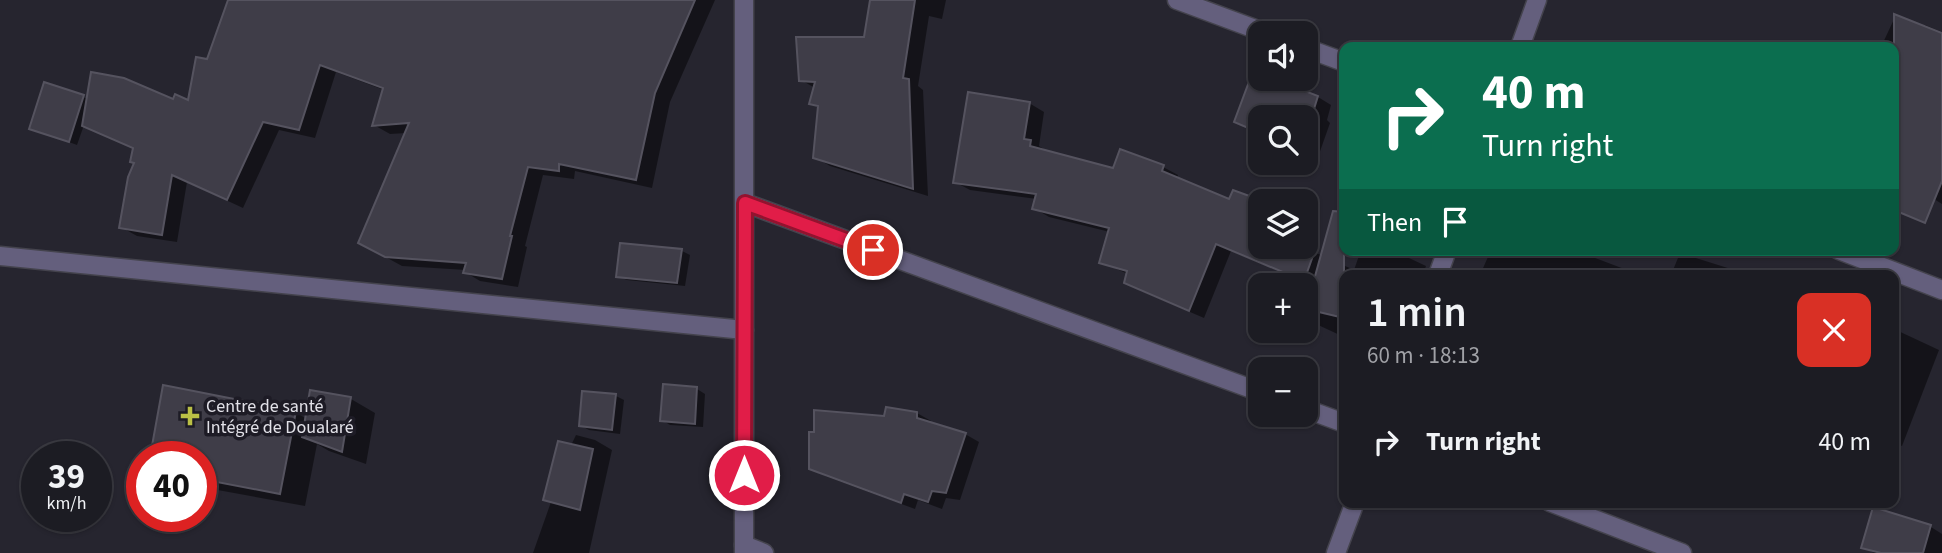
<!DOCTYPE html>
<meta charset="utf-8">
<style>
:root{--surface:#1c1c23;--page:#25252b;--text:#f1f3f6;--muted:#a0a1a6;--line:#3a3a41}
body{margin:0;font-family:"Source Sans 3",sans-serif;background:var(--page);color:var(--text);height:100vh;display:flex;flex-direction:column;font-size:26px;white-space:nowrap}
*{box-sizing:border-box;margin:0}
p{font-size:23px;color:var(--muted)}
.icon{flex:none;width:38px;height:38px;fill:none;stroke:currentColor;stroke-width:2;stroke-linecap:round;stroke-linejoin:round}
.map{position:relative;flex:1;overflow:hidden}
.side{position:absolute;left:1339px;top:270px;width:560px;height:238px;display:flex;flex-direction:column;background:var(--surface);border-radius:14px;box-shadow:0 2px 5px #0004,0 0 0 2px var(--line)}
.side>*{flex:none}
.guide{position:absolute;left:1339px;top:42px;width:560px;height:214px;border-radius:14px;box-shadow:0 2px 5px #0004,0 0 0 2px var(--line);background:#0b6e4f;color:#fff;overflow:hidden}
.controls{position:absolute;left:1248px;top:21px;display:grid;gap:14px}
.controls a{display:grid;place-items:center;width:70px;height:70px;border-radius:14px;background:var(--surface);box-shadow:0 2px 5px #0004,0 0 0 2px var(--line);font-size:35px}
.speed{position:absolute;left:21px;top:441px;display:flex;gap:14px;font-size:35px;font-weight:700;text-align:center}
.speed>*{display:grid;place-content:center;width:91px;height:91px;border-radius:50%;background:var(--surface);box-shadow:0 2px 5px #0004,0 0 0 2px var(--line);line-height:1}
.speed small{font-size:18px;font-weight:400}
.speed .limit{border:10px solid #d22;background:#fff;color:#111}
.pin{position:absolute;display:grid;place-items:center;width:60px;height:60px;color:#fff;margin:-30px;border:4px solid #fff;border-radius:50%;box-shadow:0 2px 7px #0007}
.me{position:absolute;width:77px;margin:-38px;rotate:0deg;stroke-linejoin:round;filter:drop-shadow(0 0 5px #0008)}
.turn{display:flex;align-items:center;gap:24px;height:147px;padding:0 28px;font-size:32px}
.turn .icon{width:91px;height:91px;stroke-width:2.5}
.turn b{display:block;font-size:49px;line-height:60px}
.then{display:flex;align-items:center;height:66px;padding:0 28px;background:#0003;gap:14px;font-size:26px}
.round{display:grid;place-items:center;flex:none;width:74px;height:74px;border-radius:14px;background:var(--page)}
.head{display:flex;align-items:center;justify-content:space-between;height:119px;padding:0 28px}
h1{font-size:42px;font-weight:600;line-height:52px}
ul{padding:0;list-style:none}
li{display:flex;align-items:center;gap:21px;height:105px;padding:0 28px}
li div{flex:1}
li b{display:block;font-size:26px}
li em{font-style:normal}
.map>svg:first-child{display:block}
</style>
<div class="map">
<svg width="1942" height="553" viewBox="0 0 1942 553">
<rect width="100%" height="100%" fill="#26252f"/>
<g fill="#0007">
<path d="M230,0H715L670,102L652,188L575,171L574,179L543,175L525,246L527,247L518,287L480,281L465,272L466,270L402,266L360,243L407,133L390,134L374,125L384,90L336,72L315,138L279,130L243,208L187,182L177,242L137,236L121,227L136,163L134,149L84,125L77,145L31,128L46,84L88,99L189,103L208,61Z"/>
<path d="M872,0H946L942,19L929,16L918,86L923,90L928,196L830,166L815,157L819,108L811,103L815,88L801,80L866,39Z"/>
<path d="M1895,17L1924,28L1925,25L1942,32V204L1894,174V147L1911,117L1894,111V47H1881Z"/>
<path d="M1260,75V79H1269L1318,97L1331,105L1327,120L1330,123L1318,157L1306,152V117H1260V133L1236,121Z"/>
<path d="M1029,103L1044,112L1039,146L1045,150L1114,170L1163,167L1178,175L1177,179L1230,201L1260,202V247H1303L1354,270L1361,250H1392L1426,266L1423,275H1344V337L1316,324L1320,315L1308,308L1314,286L1231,251L1204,318L1141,291L1126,282L1128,274L1101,262L1110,232L1049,217L1034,208L1037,199L970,190L955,182Z"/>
<path d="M1491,250H1592L1590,256L1640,275H1480Z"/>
<path d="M682,251L690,255L685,286L627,280L618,276Z"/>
<path d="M1680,253L1750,275H1671Z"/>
<path d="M1894,329L1939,350L1902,446L1894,443Z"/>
<path d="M697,389L705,394L703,427L670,425L662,420Z"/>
<path d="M584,393L616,396L624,400L620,434L589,430L580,425Z"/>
<path d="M351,399L375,413L366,464L329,451L317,444L305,506L201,487V457L295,412L307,419Z"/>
<path d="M917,413L931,421L930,424L965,434L979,442L960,500L946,498L942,509L918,500L915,509L825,476L811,468L886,418Z"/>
<path d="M576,435L595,440L612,450L589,553H533L551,502L545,499Z"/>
<path d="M1875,509L1931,527L1942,534V553H1874L1864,547Z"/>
</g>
<g fill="#3f3d48" stroke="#55535f" stroke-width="2">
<path d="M228,0H695L655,93L636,180L559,164V171L528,167L510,236H512L502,279L463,273L466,263L385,257L358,243L409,123L372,126L383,88L320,65L299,130L263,122L227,200L172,175L162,235L119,228L128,177L134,163L130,162L133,148L82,126L91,72L124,78L173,99L175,94L188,100L196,57L207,59Z"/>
<path d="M870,0H915L903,78L909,79L913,189L813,158L818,106L809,104L815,82L799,81L796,37H864Z"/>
<path d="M1894,14L1942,33V181L1925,223L1894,210Z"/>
<path d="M1253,71L1260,74V79H1274L1318,96L1313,112L1317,113L1306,145V117H1260V133L1234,122Z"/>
<path d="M44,82L84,95L69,142L29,129Z"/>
<path d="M968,92L1030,102L1024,139L1031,140L1030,146L1113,168L1120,149L1164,165L1162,171L1229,199L1233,190L1263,201H1260V247L1306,246L1315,250L1304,281L1216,244L1189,311L1124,283L1127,271L1099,263L1109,228L1032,209L1036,194L953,183Z"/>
<path d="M1333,211L1344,212V318L1306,309Z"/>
<path d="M620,243L682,249L677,283L616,277Z"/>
<path d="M663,384L697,387L695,424L660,421Z"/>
<path d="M163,385L296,411L280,494L201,479V457H150Z"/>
<path d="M310,390L351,397L342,452L302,437Z"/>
<path d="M582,391L616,394L612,430L579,426Z"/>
<path d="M886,407L917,412V418L966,433L946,493L932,491L928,502L904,494L901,503L809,469V432H814V410L884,416Z"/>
<path d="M558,441L593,449L580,510L543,500Z"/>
<path d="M1873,507L1931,525L1923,553H1881L1861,548Z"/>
</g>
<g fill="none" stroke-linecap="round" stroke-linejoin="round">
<g stroke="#44434d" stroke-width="21">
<g id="minor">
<path d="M1177,0L1266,33"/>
<path d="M1520,47L1537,0"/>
<path d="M1306,48L1344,62"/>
<path d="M745,203L1260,392"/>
<path d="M1839,250L1942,290"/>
<path d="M0,256L744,330"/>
<path d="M1438,275L1447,250"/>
<path d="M1306,409L1344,423"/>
<path d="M1550,502L1682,553"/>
<path d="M744,545L764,553"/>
<path d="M744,553V0"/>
<path d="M1336,553L1355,502"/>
</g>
</g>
<use href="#minor" stroke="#645f7d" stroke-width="18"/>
</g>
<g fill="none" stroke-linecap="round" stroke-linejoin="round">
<g stroke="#92132f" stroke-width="18">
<path id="route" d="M744,475L745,203L873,250"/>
</g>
<use href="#route" stroke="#e11d48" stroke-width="12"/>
</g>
<path fill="#bac045" stroke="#1d1b25" stroke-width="2.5" d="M186.5 405.5h7v7h7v7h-7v7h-7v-7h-7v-7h7z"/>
<g text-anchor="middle" stroke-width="7" stroke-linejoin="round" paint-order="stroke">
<g font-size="18" fill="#e2e1e8" stroke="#1d1b25" text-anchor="start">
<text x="206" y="412">Centre de santé<tspan x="206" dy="21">Intégré de Doualaré</tspan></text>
</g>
</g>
</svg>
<div class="controls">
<a><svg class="icon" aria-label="sound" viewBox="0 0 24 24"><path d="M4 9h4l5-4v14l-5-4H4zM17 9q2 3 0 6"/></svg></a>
<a><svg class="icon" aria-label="search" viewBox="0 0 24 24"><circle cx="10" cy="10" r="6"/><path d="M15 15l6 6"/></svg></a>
<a><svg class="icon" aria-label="layers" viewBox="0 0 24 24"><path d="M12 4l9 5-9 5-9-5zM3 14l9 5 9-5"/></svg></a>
<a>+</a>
<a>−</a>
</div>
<div class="speed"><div>39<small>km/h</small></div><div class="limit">40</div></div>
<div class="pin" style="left:873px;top:250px;background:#d93025"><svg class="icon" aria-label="arrive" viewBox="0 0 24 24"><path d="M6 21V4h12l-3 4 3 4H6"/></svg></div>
<svg class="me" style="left:744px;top:475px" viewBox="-20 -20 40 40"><circle r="17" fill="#e11d48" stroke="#fff" stroke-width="3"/><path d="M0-11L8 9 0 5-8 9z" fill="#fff"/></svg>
<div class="guide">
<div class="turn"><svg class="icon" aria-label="right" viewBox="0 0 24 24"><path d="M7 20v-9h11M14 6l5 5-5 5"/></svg><div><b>40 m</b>Turn right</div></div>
<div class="then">Then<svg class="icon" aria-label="arrive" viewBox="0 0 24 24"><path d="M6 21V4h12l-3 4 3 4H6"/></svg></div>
</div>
<section class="side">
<div class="head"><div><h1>1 min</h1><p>60 m · 18:13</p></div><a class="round" style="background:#d93025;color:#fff"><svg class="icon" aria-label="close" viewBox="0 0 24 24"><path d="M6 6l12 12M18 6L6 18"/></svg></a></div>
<ul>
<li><svg class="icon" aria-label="right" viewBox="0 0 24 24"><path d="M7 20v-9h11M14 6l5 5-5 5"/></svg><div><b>Turn right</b></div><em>40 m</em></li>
</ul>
</section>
</div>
